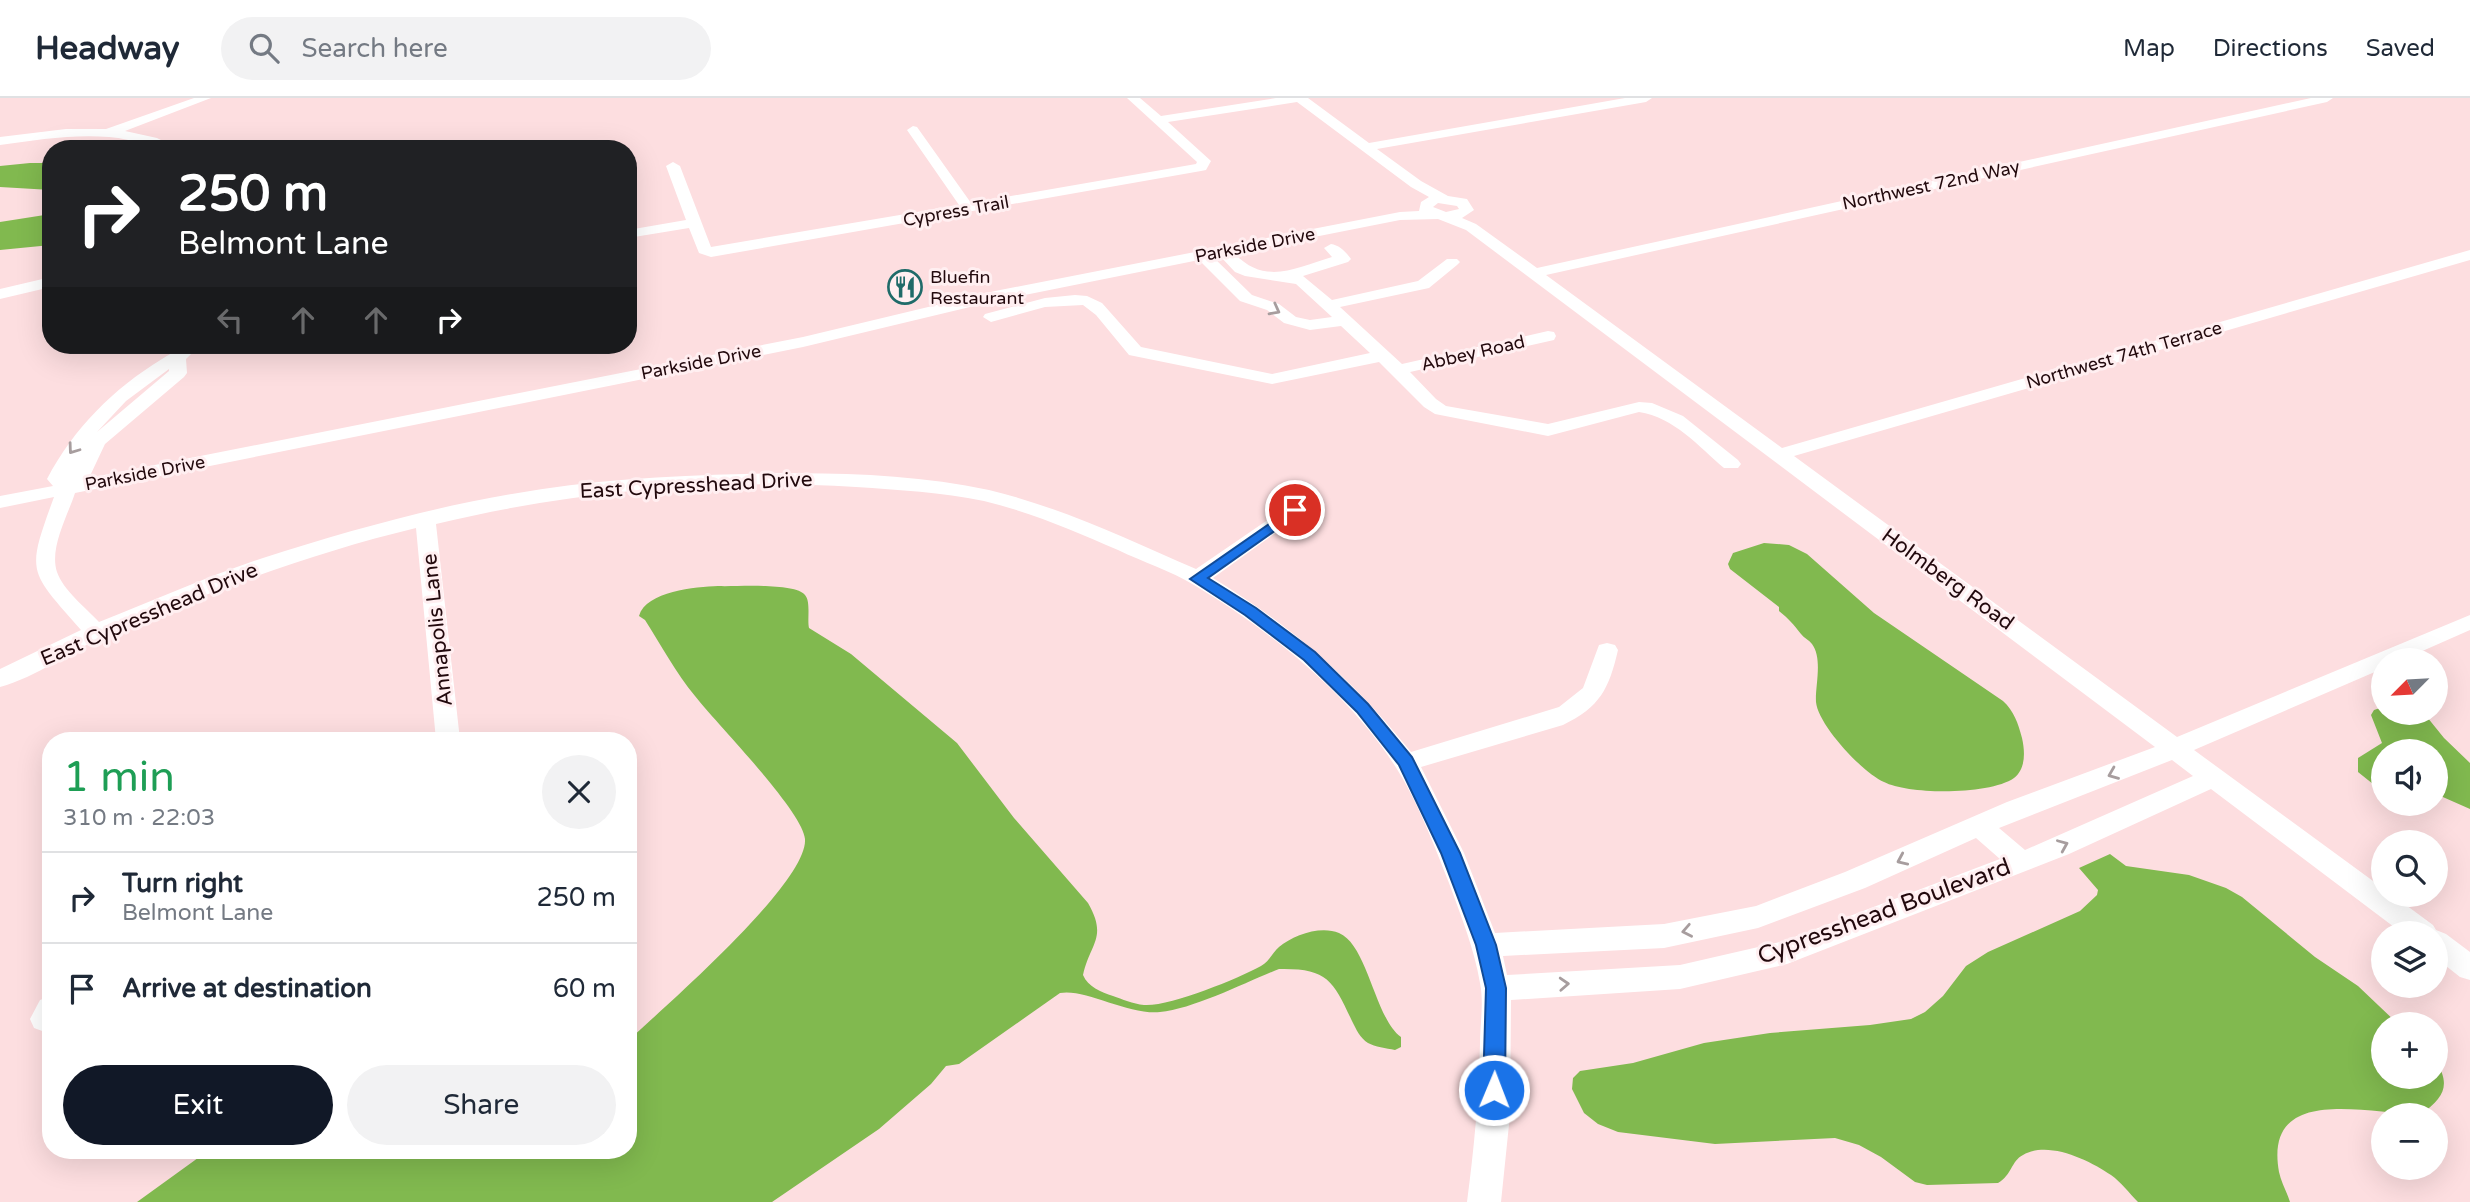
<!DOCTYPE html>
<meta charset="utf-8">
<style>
:root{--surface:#fff;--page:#f2f2f3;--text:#1f2937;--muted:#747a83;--line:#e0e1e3;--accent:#111827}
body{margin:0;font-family:"Varela Round",sans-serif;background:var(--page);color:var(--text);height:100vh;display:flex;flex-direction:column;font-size:26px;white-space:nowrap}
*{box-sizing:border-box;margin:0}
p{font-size:23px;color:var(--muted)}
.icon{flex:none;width:38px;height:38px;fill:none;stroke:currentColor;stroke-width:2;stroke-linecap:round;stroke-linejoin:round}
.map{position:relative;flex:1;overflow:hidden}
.drawer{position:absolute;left:42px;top:634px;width:595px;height:427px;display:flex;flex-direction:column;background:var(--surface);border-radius:28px;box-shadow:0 7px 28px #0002}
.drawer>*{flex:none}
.top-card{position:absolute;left:42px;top:42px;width:595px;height:214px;border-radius:28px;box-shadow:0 7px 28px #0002;background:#202124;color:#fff;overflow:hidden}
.needle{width:46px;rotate:246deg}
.tools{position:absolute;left:2371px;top:550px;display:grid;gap:14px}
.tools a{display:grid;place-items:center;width:77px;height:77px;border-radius:50%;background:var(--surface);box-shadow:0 7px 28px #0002;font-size:35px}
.pin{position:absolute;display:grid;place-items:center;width:60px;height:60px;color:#fff;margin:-30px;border:4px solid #fff;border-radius:50%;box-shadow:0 2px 7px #0007}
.me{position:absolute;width:77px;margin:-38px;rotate:1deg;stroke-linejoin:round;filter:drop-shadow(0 0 5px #0008)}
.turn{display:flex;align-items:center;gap:24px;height:147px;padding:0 21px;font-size:32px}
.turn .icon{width:91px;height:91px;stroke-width:2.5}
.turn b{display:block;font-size:49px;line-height:60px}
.lanes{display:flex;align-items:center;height:66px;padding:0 21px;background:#0003;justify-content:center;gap:35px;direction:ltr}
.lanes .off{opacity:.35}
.round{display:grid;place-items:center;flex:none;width:74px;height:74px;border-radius:37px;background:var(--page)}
.summary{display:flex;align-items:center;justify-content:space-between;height:119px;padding:0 21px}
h1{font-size:42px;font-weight:600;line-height:52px;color:#1e9e55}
.cta{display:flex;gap:14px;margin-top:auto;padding:14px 21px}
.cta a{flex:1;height:80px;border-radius:42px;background:var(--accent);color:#fff;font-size:28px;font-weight:600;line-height:80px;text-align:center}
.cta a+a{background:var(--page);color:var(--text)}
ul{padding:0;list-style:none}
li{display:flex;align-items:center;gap:21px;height:91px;padding:0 21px;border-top:2px solid var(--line)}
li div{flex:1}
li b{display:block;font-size:26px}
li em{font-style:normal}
header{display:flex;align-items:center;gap:42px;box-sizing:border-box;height:98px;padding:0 35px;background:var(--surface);border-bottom:2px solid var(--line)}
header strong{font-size:33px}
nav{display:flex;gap:38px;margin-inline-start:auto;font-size:24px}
.search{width:490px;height:63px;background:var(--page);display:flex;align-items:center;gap:18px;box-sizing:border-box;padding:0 24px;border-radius:38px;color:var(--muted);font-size:26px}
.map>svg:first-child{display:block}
</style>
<header>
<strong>Headway</strong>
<div class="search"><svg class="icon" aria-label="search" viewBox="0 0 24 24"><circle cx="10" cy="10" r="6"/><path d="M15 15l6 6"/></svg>Search here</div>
<nav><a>Map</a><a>Directions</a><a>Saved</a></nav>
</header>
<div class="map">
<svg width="2470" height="1104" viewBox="0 0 2470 1104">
<rect width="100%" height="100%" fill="#fddee0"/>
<g fill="#81b94f">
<path d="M30,65H51V92L0,89V68Z"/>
<path d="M51,116V147L0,152V124Z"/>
<path d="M1764,445L1789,447L1807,456L1874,515L2003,603C2014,613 2018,625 2022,640C2025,653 2026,671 2014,680C1990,697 1909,697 1884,684C1863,675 1818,627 1816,604C1815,588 1823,561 1812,546C1809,542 1804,540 1801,536C1794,527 1788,520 1779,513V509L1730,471L1728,466L1733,455Z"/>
<path d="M718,488C735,489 795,484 805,497C811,504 807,521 809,530L851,556L957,645L1014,720L1088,805C1108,840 1090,845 1083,877C1088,889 1101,894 1113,898C1122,901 1133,906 1144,907C1169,909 1237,881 1261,868C1269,864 1272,855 1279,849C1293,837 1321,827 1339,835C1368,847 1375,921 1401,939V949L1395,952C1386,950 1375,949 1368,945C1360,940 1356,931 1352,923C1333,882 1327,870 1279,871C1246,884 1194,911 1160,914C1128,917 1084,890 1060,895L959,966L946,968L931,986L879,1031L772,1104H137L209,1052H628V943C663,910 808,785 805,741C803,713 716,625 695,598C676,575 661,547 645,522L639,518C646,493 696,489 718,488Z"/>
<path d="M2383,609L2384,614H2423L2444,640L2470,665V711L2436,696V653H2384L2383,690L2373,686L2358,674V660L2382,645L2371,617L2374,612Z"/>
<path d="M2110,756L2126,768L2189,777L2226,790L2242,799L2315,859L2358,888L2398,926H2384V978H2436V963C2451,987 2444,1000 2421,1016C2370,1017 2263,984 2279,1074C2281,1084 2287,1094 2290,1104H2138C2129,1095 2121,1084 2111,1077C2089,1062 2048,1042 2023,1057C2011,1063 2012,1077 1998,1085L1927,1087L1915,1084L1881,1059L1859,1047L1835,1040L1715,1046L1618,1034L1598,1026L1584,1015L1572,991L1573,980L1580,973L1633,965L1704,945L1770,935L1870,927L1911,921L1925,914L1943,898L1966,868L1988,854L2080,813L2097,797L2098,792L2079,770Z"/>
</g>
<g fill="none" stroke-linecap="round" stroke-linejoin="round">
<g fill="#fff" fill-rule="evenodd">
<path d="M194,0H211L125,33L157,40L179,51C155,51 134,41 109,39C73,36 36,42 0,47V39L66,31H106Z"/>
<path d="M1127,0H1140L1161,18L1276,0H1308L1369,45L1625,0H1652L1646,4L1377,51L1421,83L1448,98L1467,101L1474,112L1462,120L1476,126L1537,170L2311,0H2333L2327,4L1546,177L1782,350L2470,152V162L1794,358L2177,639L2470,517V532L2402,562H2384V570L2194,652L2384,791V796H2391L2433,827L2436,832L2446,836L2470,854V882L2460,879L2436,860V835H2402L2211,691L2069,756L1787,866L1680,891L1511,902L1510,1017L1501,1104H1467C1474,1051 1479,999 1480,946C1480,926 1484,905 1480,885C1474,850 1461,818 1449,785C1435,749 1416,700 1395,668C1348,595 1268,531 1194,487C1171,473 1143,464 1118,452C1075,433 1030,414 984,403C941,394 899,392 856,389C715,380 573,393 436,426L460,642H436L416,430C308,456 206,495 105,538C70,553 37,579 0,589V571L81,532C28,471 26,476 54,399L0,410V398L53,388L47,381C74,330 113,291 162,261C177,252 183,246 200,247L186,261L187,275L184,279L105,346L89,380L803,239L995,193L1400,114L1419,113L1421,104L1429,99L1411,89L1297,4L1168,24L1211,63L1206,72L1201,73L711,159L699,155L689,130L628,140V132L686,122L666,68L673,64L680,68L711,149L959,107L907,32L913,28L917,29L971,105L1196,66L1197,64ZM1438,105L1457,108L1459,111L1446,114L1433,109ZM1400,122L1438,121L1466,132L2155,649L2007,704L1845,774L1756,808L1664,826L1495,835L1464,755L1421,669L1563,627C1600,609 1609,591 1618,552L1615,547L1607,545L1599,547L1583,590L1559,609L1411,654C1351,580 1294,530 1213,480L1302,416L1305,412L1302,408H1288L1196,471C1129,442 1061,409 989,392C909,375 825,374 744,376C666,378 589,382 512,396C429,410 344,434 263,460C208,478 153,503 99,524C86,510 63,492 57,474C49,450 68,417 75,395L803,249L995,203L1199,162L1240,203L1267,212L1284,225L1310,232L1341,228L1370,255L1272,276L1141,249L1102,205L1087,198L1075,197L1045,200L985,216L983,219L991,224L1045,209L1083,207L1096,217L1129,257L1272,286L1379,264L1424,309L1435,316L1548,338L1639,314C1674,319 1699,349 1724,370H1738L1741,366L1738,362L1683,318L1652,305L1639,304L1548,326L1446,308L1436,301L1410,274L1554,242L1556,238L1554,234L1548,233L1402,266L1340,209L1429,190L1457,167L1460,164L1457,161H1447L1418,183L1332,202L1303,178L1348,164L1351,161C1346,154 1339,147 1331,146L1324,150L1332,159C1295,170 1265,188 1234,155ZM1220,158L1235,174L1245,178L1296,186L1332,219L1310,222L1296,219L1279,206L1252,197L1213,159ZM169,271V273L97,334L126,303ZM2172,662L2193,678L2025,752L1999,730ZM1976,740L2000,761L1784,843L1680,867L1507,877L1503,858L1664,850L1758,830L1865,790Z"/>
<path d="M51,179V189L0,201V191Z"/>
<path d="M51,898V932L45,934L34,930L30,921L40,902Z"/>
</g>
</g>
<defs><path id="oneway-chevron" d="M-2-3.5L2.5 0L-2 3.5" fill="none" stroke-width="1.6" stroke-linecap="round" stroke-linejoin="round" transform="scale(1.75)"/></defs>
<g stroke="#a79d9e">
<use href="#oneway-chevron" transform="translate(1275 212) rotate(28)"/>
<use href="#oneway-chevron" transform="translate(73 351) rotate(126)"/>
<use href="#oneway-chevron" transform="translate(2113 676) rotate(158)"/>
<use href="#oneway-chevron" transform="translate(2063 747) rotate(-23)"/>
<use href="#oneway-chevron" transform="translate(1902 762) rotate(156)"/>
<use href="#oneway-chevron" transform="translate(1687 833) rotate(169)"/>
<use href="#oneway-chevron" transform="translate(1564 886) rotate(-3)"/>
</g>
<path fill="#1a73e8" stroke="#114b97" stroke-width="2" d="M1295,408L1300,409V415L1208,480L1256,510L1315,554L1368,606L1412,659L1460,755L1496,847L1506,890L1505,992L1502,999L1494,1001L1487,999L1483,992L1486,890L1476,847L1441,755L1399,667L1357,614L1304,562L1245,517L1190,481Z"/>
<defs>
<g id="restaurant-ring" transform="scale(1.75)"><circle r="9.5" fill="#ffeff1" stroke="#1f6b69" stroke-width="1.5"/><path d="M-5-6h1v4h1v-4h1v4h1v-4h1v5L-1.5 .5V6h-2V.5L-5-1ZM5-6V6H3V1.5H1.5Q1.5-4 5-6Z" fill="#1f6b69"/></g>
</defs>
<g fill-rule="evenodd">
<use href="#restaurant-ring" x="905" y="189"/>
</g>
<g text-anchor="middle" stroke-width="6" stroke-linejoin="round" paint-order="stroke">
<g font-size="18" fill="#22090d" stroke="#ffeff1">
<text transform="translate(1931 87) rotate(-12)" y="6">Northwest 72nd Way</text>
<text transform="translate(956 113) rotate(-10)" y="6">Cypress Trail</text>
<text transform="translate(1255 147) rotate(-11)" y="6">Parkside Drive</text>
<text transform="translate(1473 255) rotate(-13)" y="6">Abbey Road</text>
<text transform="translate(2124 257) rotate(-16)" y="6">Northwest 74th Terrace</text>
<text transform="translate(701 264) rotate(-11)" y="6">Parkside Drive</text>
<text transform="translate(145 375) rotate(-11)" y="6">Parkside Drive</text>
</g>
<g font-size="18" fill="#22090d" stroke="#ffeff1" text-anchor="start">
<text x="930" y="185">Bluefin<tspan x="930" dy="21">Restaurant</tspan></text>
</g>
<g font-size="21" fill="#22090d" stroke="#ffeff1">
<text transform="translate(696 387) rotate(-3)" y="7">East Cypresshead Drive</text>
<text transform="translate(1948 481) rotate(36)" y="7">Holmberg Road</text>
<text transform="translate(149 516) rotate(-23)" y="7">East Cypresshead Drive</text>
<text transform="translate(437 532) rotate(-96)" y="7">Annapolis Lane</text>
</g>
<g font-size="24" fill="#22090d" stroke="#ffeff1">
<text transform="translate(1884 813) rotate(-20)" y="8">Cypresshead Boulevard</text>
</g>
</g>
</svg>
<div class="tools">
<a><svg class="needle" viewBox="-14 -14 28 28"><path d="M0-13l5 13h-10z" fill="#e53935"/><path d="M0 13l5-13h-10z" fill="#747a83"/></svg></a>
<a><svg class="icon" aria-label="sound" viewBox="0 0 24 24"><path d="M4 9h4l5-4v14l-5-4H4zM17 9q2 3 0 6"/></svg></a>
<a><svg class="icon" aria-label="search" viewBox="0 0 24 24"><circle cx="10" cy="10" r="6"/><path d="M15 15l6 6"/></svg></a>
<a><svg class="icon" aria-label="layers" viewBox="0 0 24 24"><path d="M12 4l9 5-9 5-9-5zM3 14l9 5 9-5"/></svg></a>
<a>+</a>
<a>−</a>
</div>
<div class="pin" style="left:1295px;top:412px;background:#d93025"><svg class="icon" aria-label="arrive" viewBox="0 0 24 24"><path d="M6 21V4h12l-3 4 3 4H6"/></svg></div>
<svg class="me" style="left:1494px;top:992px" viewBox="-20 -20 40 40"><circle r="17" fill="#1a73e8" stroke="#fff" stroke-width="3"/><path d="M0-11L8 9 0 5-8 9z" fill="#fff"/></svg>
<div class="top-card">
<div class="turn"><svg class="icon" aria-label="right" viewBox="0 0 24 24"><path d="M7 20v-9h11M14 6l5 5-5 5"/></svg><div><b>250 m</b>Belmont Lane</div></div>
<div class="lanes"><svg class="icon off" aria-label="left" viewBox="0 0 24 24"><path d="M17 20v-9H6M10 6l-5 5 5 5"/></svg><svg class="icon off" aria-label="ahead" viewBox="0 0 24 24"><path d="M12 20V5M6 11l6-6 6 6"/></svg><svg class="icon off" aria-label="ahead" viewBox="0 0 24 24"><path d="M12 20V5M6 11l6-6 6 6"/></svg><svg class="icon" aria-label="right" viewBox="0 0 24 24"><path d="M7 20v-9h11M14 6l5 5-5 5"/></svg></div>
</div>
<section class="drawer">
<div class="summary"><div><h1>1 min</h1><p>310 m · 22:03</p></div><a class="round"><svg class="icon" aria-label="close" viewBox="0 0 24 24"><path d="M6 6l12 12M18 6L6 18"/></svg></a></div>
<ul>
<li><svg class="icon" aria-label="right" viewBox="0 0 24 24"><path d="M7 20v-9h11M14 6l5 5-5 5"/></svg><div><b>Turn right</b><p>Belmont Lane</p></div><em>250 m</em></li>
<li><svg class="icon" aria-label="arrive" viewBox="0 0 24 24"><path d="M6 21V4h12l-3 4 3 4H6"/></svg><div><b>Arrive at destination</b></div><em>60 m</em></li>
</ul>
<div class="cta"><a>Exit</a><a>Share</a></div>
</section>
</div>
